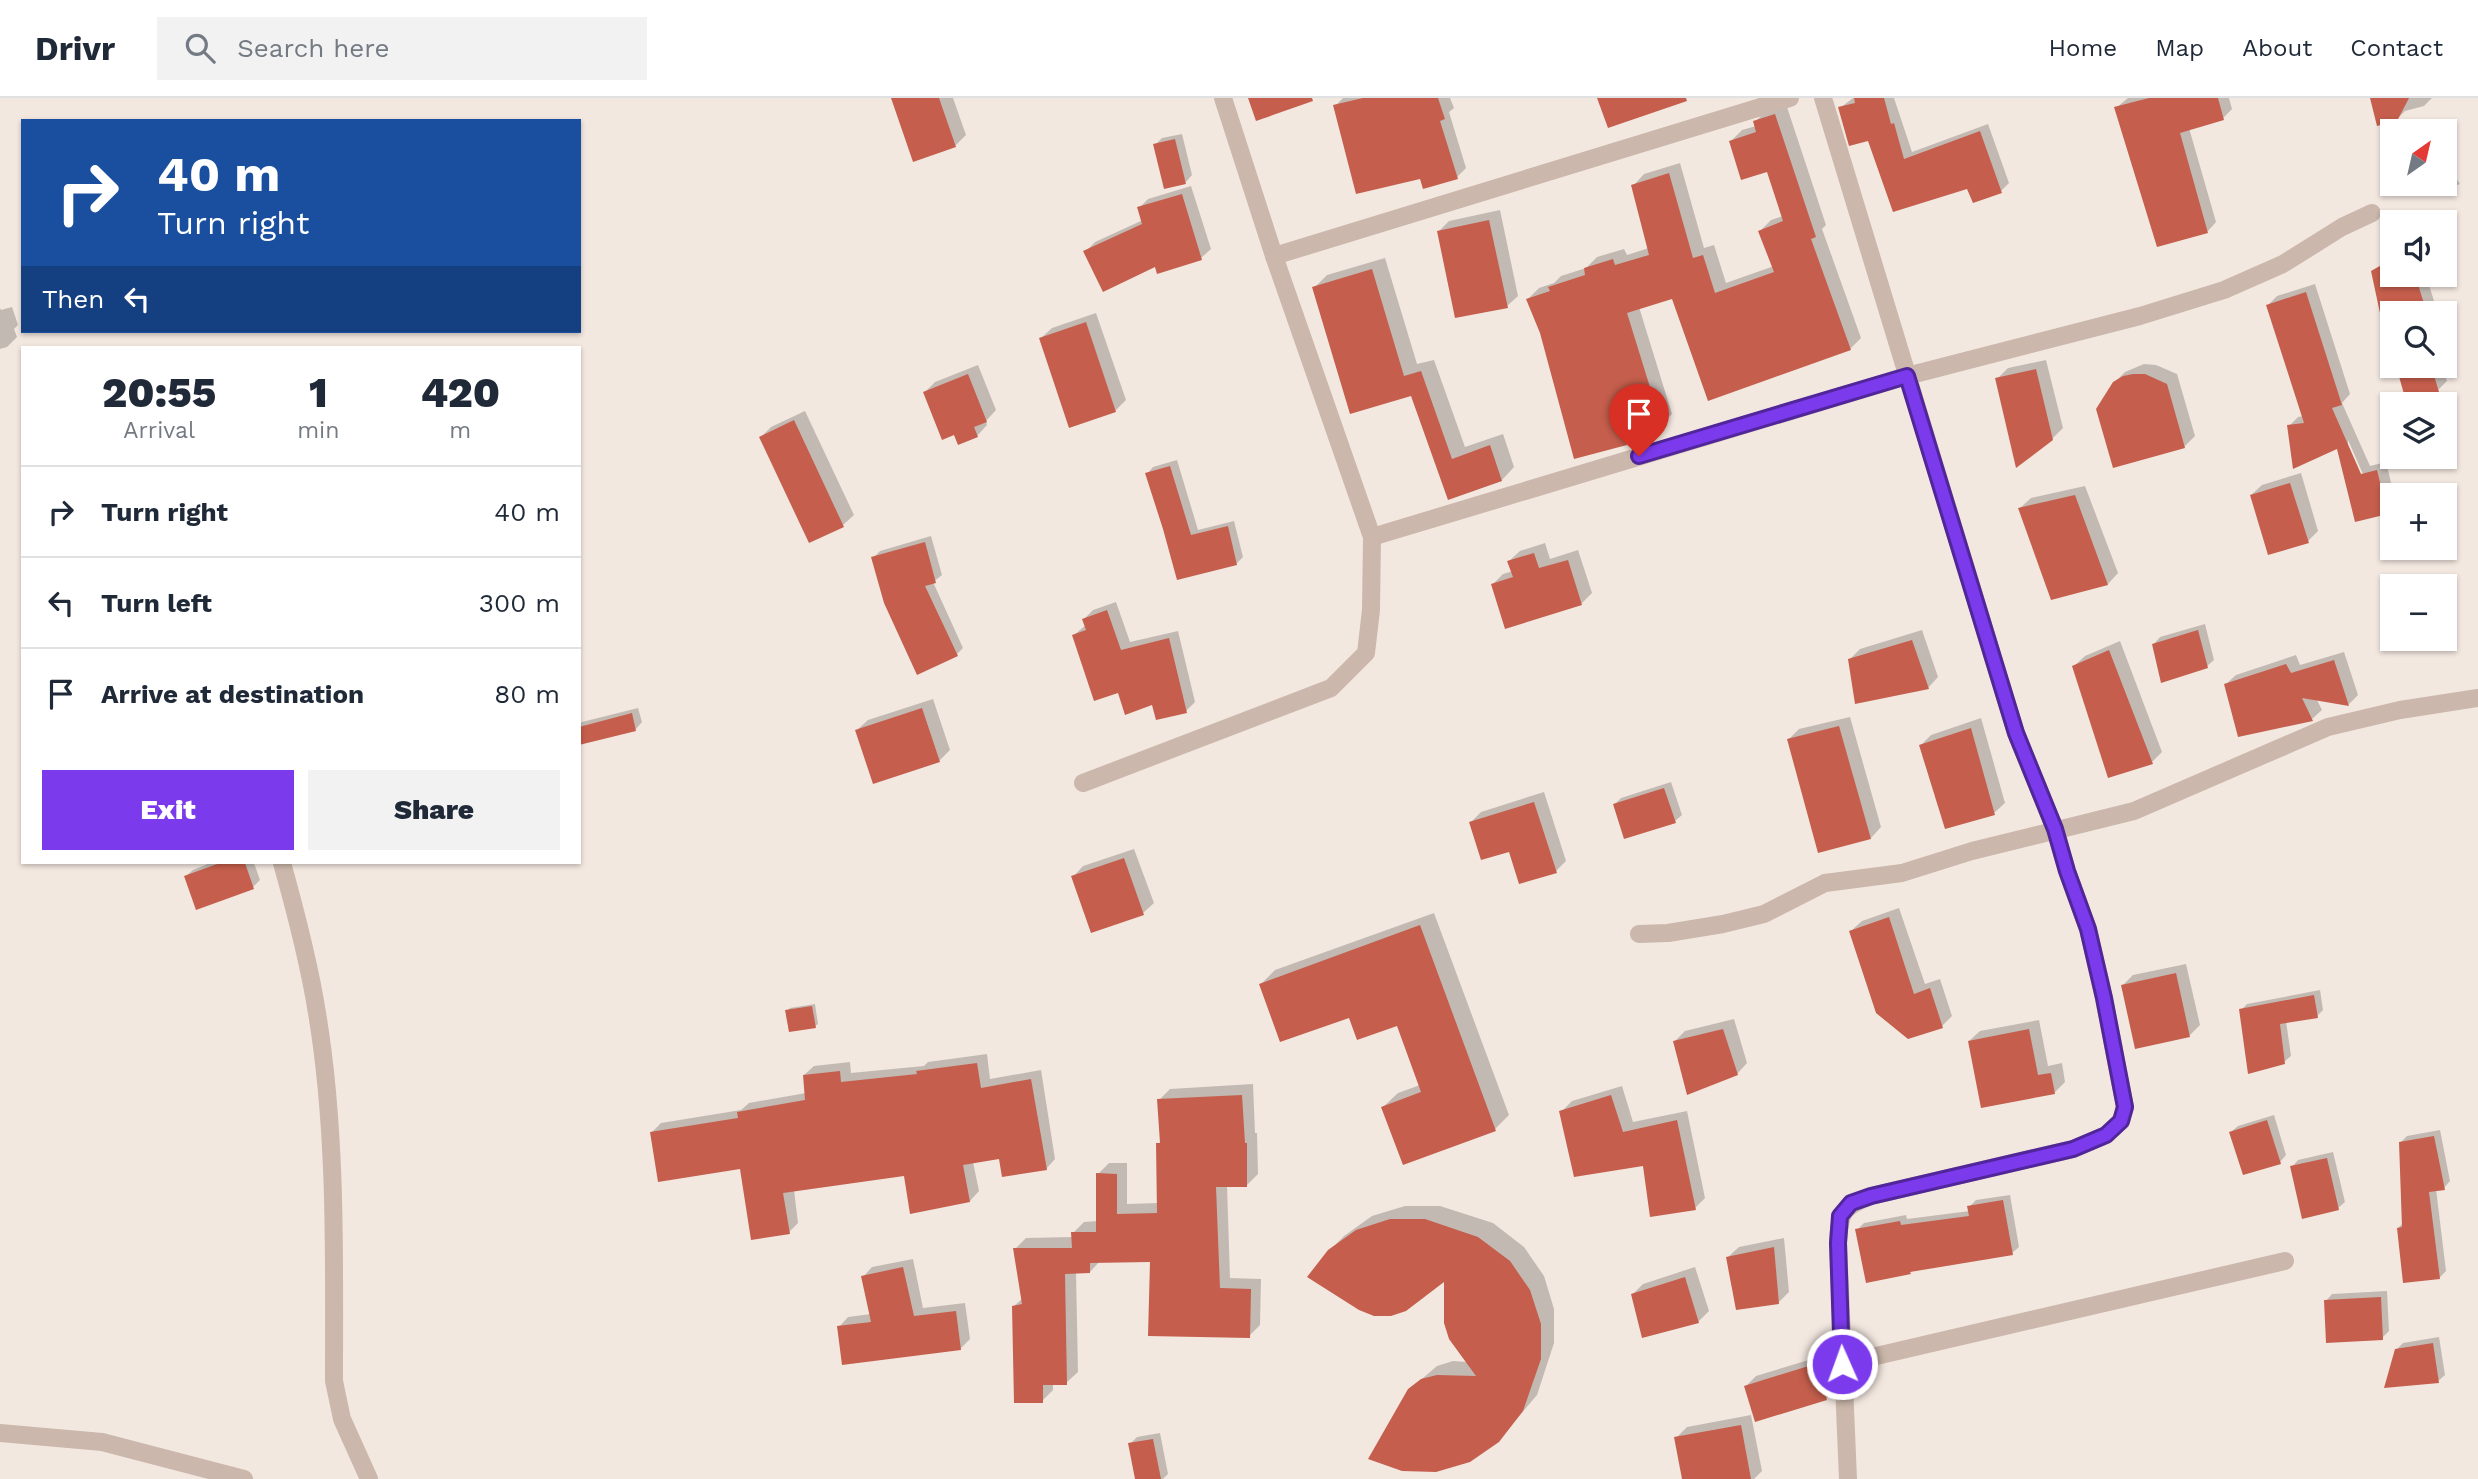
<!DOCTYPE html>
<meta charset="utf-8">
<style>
:root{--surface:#fff;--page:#f2f2f3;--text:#1f2937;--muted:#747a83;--line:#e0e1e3;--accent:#7c3aed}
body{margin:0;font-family:"Work Sans",sans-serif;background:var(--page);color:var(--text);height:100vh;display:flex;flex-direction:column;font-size:26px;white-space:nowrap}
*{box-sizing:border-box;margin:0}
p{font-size:23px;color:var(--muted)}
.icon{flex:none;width:38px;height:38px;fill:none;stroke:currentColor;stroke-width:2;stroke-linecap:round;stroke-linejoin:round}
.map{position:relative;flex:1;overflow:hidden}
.drawer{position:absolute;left:21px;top:248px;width:560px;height:518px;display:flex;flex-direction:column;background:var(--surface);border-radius:0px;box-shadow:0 2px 5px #0004}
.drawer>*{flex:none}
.banner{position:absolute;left:21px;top:21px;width:560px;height:214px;border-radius:0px;box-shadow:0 2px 5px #0004;background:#1a4fa0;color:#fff;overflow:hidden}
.needle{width:46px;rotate:34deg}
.tools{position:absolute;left:2380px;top:21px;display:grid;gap:14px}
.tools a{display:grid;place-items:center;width:77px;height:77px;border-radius:0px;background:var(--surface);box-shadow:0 2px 5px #0004;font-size:35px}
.pin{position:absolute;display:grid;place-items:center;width:60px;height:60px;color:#fff;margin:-72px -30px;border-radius:50% 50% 50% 0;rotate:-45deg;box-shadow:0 0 7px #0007}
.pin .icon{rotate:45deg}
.me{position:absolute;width:77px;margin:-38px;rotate:358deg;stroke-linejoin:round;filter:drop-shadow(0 0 5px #0008)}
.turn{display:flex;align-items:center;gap:24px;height:147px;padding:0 21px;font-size:32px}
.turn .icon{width:91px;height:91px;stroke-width:2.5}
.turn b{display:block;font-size:49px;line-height:60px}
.then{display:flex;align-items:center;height:66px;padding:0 21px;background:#0003;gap:14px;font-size:26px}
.eta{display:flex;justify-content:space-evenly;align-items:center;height:119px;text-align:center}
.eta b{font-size:42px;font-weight:800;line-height:49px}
.cta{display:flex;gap:14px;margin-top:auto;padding:14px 21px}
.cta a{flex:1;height:80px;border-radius:0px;background:var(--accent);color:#fff;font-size:28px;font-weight:800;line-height:80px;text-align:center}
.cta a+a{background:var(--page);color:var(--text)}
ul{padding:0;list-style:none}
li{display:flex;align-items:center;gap:21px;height:91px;padding:0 21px;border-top:2px solid var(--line)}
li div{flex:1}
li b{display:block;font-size:26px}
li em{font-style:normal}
header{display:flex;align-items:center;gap:42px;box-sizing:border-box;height:98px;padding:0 35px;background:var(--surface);border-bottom:2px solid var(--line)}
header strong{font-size:33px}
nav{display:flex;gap:38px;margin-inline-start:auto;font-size:24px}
.search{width:490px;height:63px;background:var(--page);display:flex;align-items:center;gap:18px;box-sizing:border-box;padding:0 24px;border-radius:0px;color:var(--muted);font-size:26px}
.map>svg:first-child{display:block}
</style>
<header>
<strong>Drivr</strong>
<div class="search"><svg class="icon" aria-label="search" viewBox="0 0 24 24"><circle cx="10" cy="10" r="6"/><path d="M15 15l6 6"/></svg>Search here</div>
<nav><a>Home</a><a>Map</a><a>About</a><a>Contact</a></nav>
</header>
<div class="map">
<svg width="2478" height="1381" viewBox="0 0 2478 1381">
<rect width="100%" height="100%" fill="#f3e8e0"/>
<g fill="#0003" fill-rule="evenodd">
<path d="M893,0H953L966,37L955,48Z"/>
<path d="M1343,0H1450L1454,10L1449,14L1466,70L1457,79H1421L1335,8Z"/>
<path d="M1853,0H1894L1912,54L1988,26L2009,85L2001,93L1968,88L1894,112L1870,41L1840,10Z"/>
<path d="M2229,0L2232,11L2223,20L2189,30L2216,124L2208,133L2158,147L2116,10L2128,0Z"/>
<path d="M2372,0H2432L2424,8L2405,13L2396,22Z"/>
<path d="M1786,6L1826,127L1822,131L1861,240L1850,251L1673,199L1639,209L1672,316L1661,327L1636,335L1626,345L1541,235L1528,201L1539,190L1554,185L1561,178L1586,170L1597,159L1624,151L1627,157L1649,150L1633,88L1644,76L1680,65L1704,150L1714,147L1726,185L1774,168L1760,133L1771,122L1783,118L1768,72L1731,43L1742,32L1756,28L1755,24L1766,13Z"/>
<path d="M1182,36L1192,77L1186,84L1155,47L1162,40Z"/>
<path d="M2449,70L2460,86L2437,95L2431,86H2445V73Z"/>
<path d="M1191,88L1211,151L1201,160L1156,167L1085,154L1095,144L1143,122L1139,110L1148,101Z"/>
<path d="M1500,112L1518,198L1507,208L1439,133L1449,123Z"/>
<path d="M2392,159V177H2426L2434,203L2426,211L2427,215H2392V250L2388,234L2385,235L2373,174Z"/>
<path d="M1385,160L1417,266L1434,262L1465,349L1503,336L1514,369L1502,382L1449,400L1412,296L1314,190L1327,177Z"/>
<path d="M2315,186L2350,296L2342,305L2370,368L2386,364L2394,397L2392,410L2387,415L2356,422L2338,349L2294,368L2289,328L2298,319L2304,318L2268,207L2277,198ZM2348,342L2366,383L2363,384L2348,351Z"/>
<path d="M12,209L18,227L14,231L17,239L7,249L0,251V210L1,212Z"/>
<path d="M1096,215L1126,302L1115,313L1041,240L1052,230Z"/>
<path d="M2046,262L2063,330L2052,341L1997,281L2008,270Z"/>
<path d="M2144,266L2156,267L2177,276L2195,338L2184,349L2114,285L2125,274Z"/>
<path d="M978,267L996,312L986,323L987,327L977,338L955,335L925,294L935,284Z"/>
<path d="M2398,268H2442L2447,283L2438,292L2407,301Z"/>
<path d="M805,313L854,417L843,427L810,443L761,339L771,329Z"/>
<path d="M1177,362L1198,432L1234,423L1243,459L1236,466L1178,480L1147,376L1153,369Z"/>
<path d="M2301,375L2318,433L2308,443L2251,397L2262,387Z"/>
<path d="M2085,388L2118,475L2108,486L2052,500L2020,410L2031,400Z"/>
<path d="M931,438L942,477L933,484L963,550L956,557L873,460L880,453Z"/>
<path d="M1545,445L1550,461L1578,452L1592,495L1582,505L1506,529L1493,486L1503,476L1513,473L1509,463L1520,453Z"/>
<path d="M1116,504L1130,544L1178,533L1195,604L1186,613L1119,593L1074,537L1086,527L1084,521L1093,512Z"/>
<path d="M2205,526L2214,562L2207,568L2154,546L2160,539Z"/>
<path d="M1922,532L1938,579L1928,590L1850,561L1860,551Z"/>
<path d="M2120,543L2162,654L2152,664L2074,568L2085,558Z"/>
<path d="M2344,554L2358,597L2349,606L2316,600L2322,612L2312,621L2226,586L2236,577L2296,557L2300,567Z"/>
<path d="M933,601L950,652L939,663L857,632L868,622Z"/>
<path d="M638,610L642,624L636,631L580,645L579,627L582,624Z"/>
<path d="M1850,619L1881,729L1871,740L1789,641L1799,631Z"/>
<path d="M1981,620L2005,705L1994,715L1921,647L1931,637Z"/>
<path d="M1671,684L1682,717L1675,723L1615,706L1621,700Z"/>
<path d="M1544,694L1566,763L1556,773L1510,752L1471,724L1481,714Z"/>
<path d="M1134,751L1154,805L1143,815L1073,779L1083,768Z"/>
<path d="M210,765H254L260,782L253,789L197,810L186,778L193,772Z"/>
<path d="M1899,810L1925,886L1940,881L1952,918L1942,928L1851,833L1862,823Z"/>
<path d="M1434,815L1509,1017L1495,1031L1383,1009L1398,995L1420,987L1398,925L1350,917L1261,886L1275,872Z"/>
<path d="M2186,866L2200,927L2190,937L2123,887L2133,877Z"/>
<path d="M2320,892L2323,912L2317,918L2286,923L2291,958L2284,964L2241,912L2247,906Z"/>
<path d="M815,906L818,926L815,928L787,913L790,910Z"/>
<path d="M1734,921L1747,965L1737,976L1675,943L1685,933Z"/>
<path d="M2039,922L2048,968L2062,965L2065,984L2054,995L1969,943L1980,933Z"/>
<path d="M987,956L990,981L1041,972L1055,1061L1046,1071L1000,1059L973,1064L979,1093L970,1103L905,1076L794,1092L798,1125L789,1134L742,1069L652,1034L661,1025L741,1012L749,1005L806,995L804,977L814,968L850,964L851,975L924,968L928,964Z"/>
<path d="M1253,986L1255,1035H1257L1258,1076L1247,1087H1227L1230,1180L1261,1181L1260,1227L1249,1238L1151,1162L1100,1163L1090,1174H1076L1078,1274L1066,1285L1053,1286V1292L1042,1303L1014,1208L1023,1200L1015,1151L1026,1140L1073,1139V1135L1084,1124L1098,1123V1076L1109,1065H1127V1106L1158,1105V1046L1161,1043L1159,1002L1170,991Z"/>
<path d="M1622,988L1633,1024L1687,1013L1705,1100L1695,1110L1645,1066L1561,1014L1572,1003Z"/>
<path d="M2274,1017L2286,1057L2280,1064L2231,1034L2238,1028Z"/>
<path d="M2440,1032L2450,1083L2444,1090L2436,1091L2446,1173L2439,1180L2398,1130L2403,1125L2400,1045L2407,1038Z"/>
<path d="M2333,1054L2345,1104L2338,1110L2292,1069L2298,1062Z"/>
<path d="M2010,1097L2019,1149L2012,1155L1912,1172L1910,1175L1857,1132L1864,1125L1906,1117L1907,1121L1970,1113L1969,1109L1976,1102Z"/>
<path d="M1405,1108H1440L1493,1125L1524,1149L1544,1178L1554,1211V1245L1537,1297L1498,1343L1409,1292L1437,1268L1453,1263L1467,1264L1446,1181L1329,1153L1344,1138L1372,1118Z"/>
<path d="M1784,1140L1789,1194L1779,1204L1728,1159L1739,1149Z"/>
<path d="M913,1161L923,1210L965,1205L970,1241L960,1251L839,1229L848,1219L871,1216L863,1179L872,1169Z"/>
<path d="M1695,1169L1709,1213L1698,1224L1633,1196L1643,1186Z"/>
<path d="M2387,1193L2389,1233L2382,1240L2326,1203L2332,1196Z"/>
<path d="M2439,1239L2445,1277L2438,1283L2396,1252L2403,1245Z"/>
<path d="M1825,1257L1836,1290L1826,1301L1746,1288L1756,1278Z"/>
<path d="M1751,1317L1762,1373L1754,1381H1684L1676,1340L1687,1329Z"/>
<path d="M1160,1335L1168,1376L1163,1381H1137L1130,1346L1137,1339Z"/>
</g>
<g fill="#c55e4c">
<path d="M891,0H939L956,49L913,64Z"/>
<path d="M1248,0H1312L1313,3L1256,23Z"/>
<path d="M1363,0H1438L1445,21L1440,23L1458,81L1423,91L1420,81L1356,96L1333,7Z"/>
<path d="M1597,0H1686L1687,3L1608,30Z"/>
<path d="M1854,0H1884L1891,26L1894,25L1904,61L1980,33L2002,95L1973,105L1967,91L1893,114L1868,43L1849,48L1838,9L1855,5Z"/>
<path d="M2149,0H2218L2224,22L2180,35L2208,135L2157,149L2114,9Z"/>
<path d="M2370,0H2409L2397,23L2377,28Z"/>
<path d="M1775,16L1816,139L1811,141L1851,252L1708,303L1672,201L1627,215L1662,328L1625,340L1627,347L1574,361L1540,235L1526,201L1550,193L1548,189L1585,177L1584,170L1613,161L1615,167L1649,157L1631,87L1669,75L1693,160L1703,157L1715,195L1774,174L1758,133L1783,123L1767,74L1741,82L1729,43L1756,34L1753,23Z"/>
<path d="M1175,41L1186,86L1164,91L1153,46Z"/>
<path d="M1182,96L1202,162L1157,176L1155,169L1103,194L1083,153L1142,126L1137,109Z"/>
<path d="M1489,122L1508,210L1455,220L1437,133Z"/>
<path d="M2392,161V177H2415L2427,215H2380L2371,173Z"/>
<path d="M1372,171L1404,278L1421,273L1452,361L1490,347L1502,383L1448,402L1411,298L1350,316L1312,189Z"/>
<path d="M2306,194L2342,307L2332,310L2361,376L2377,372L2388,416L2355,424L2337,351L2293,371L2287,327L2304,325L2266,207Z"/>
<path d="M1086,224L1116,314L1069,330L1039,240Z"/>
<path d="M2396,268H2431L2439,294L2406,303Z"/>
<path d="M2036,271L2053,342L2016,370L1995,280Z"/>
<path d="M968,276L987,324L974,329L978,339L958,347L954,337L942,342L923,294Z"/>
<path d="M2133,276H2145L2167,286L2185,350L2113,370L2096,311L2113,284L2123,278Z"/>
<path d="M794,322L844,429L809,445L759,339Z"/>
<path d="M1170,368L1191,437L1228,428L1237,467L1177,482L1163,431L1145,375Z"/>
<path d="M2290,385L2309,445L2268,457L2250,397Z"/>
<path d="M2075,397L2108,487L2051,502L2018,410Z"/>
<path d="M925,444L936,485L925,488L958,558L917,577L884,505L871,459Z"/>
<path d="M1534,455L1539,470L1568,462L1582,507L1505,531L1491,486L1513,479L1507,463Z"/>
<path d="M1107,512L1121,552L1169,540L1187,615L1156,622L1152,607L1125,617L1118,595L1094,603L1072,537L1086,532L1082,521Z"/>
<path d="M2198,532L2208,570L2161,585L2152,546Z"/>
<path d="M1912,542L1929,591L1855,606L1848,561Z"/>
<path d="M2109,552L2153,666L2108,680L2072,568Z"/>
<path d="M2334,562L2349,608L2302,600L2313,623L2238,639L2224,586L2286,566L2291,575Z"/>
<path d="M922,610L940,664L873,686L855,632Z"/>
<path d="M632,615L636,633L579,647V629Z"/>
<path d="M1839,628L1871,741L1818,755L1787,641Z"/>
<path d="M1971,630L1995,717L1945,731L1919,647Z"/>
<path d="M1664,690L1676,725L1624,741L1613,706Z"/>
<path d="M1534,704L1557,775L1519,786L1509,754L1481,762L1469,724Z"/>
<path d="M1124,760L1144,817L1091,835L1071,778Z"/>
<path d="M220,765H245L254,791L196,812L184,778Z"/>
<path d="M1889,819L1914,896L1930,890L1943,930L1908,941L1876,915L1849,833Z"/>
<path d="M1420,827L1496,1033L1403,1067L1381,1009L1421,994L1397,928L1357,942L1349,920L1280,944L1259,886Z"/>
<path d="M2176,875L2190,939L2135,951L2121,887Z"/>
<path d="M2314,897L2318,920L2280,926L2285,966L2248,976L2239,911Z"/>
<path d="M812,908L816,930L789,934L785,912Z"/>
<path d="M1723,931L1738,977L1687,997L1673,943Z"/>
<path d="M2029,931L2038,977L2051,975L2055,996L1981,1010L1968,943Z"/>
<path d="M977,965L981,990L1031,981L1047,1072L1002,1079L999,1061L963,1067L970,1104L910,1116L904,1078L783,1095L790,1136L751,1142L740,1071L658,1084L650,1034L738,1020L737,1014L805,1002L803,977L840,973L841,984L917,976L916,973Z"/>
<path d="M1242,997L1245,1045H1247V1089H1216L1220,1190L1251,1191L1250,1240L1148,1238L1150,1164L1090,1165V1175L1065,1176L1067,1287H1043V1305H1014L1012,1208L1022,1206L1013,1150H1072L1071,1134H1096V1075L1117,1076V1116L1157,1115L1156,1045H1160L1157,1001Z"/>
<path d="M1611,997L1623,1034L1677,1022L1696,1112L1650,1119L1643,1068L1574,1079L1559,1013Z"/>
<path d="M2267,1022L2281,1066L2243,1077L2229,1034Z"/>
<path d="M2434,1038L2445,1092L2429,1094L2440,1181L2403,1185L2397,1130L2402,1129L2399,1044Z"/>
<path d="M2327,1060L2339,1112L2302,1121L2290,1068Z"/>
<path d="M2003,1102L2013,1157L1910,1174L1911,1176L1866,1185L1855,1131L1900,1123L1901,1127L1969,1118L1967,1108Z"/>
<path d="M1390,1121H1425L1478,1139L1510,1163L1530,1192L1541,1226V1261L1523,1313L1499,1344L1470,1364L1436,1374L1402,1373L1368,1361L1408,1291L1421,1281L1437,1277L1476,1278L1449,1241L1444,1225V1184L1406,1213L1391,1218H1374L1359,1212L1307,1179L1328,1152L1356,1132Z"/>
<path d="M1774,1149L1779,1206L1736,1212L1726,1159Z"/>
<path d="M903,1169L914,1218L956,1213L961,1252L842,1267L837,1228L871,1224L861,1178Z"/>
<path d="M1685,1179L1699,1225L1642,1240L1631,1196Z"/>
<path d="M2381,1199L2383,1242L2326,1245L2324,1202Z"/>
<path d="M2433,1245L2439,1285L2384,1290L2395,1251Z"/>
<path d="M1815,1266L1827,1302L1755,1324L1744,1288Z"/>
<path d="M1741,1327L1751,1381H1682L1674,1339Z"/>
<path d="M1153,1341L1161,1381H1135L1128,1345Z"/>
</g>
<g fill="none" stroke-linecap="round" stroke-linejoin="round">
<g stroke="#cbb7ab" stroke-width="18">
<path d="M1223,0L1274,158L1372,439L1907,278L2140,218L2224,192L2283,166L2342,129L2372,115"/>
<path d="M1823,0L2016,635L2055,731L2067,773L2088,831L2104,900L2125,1009L2121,1023L2106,1037L2073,1051L1871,1098C1841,1109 1840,1115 1838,1145L1848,1381"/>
<path d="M1274,158L1790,0"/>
<path d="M1083,685L1331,590L1366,555L1371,512L1372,439"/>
<path d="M282,765C296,815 309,864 317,915C337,1035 334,1162 334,1283L342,1321L369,1381"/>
<path d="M1639,836L1668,835L1723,826L1764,816L1825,785L1902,775L1972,753L2134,713L2328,629L2400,612L2478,600"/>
<path d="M1842,1266L2285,1163"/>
<path d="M0,1335L102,1344L244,1381"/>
</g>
</g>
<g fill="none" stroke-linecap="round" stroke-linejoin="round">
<g stroke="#51269a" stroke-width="18">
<path id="route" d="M1639,358L1907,278L2016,635L2055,731L2067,773L2088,831L2104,900L2125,1009L2121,1023L2106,1037L2073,1051L1871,1098L1851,1105L1840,1118L1838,1145L1842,1266"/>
</g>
<use href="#route" stroke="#7c3aed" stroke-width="12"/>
</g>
</svg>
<div class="tools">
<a><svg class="needle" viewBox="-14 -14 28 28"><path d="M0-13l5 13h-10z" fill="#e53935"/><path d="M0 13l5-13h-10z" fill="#747a83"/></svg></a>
<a><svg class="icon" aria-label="sound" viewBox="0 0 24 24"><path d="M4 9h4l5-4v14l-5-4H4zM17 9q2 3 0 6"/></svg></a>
<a><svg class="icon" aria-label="search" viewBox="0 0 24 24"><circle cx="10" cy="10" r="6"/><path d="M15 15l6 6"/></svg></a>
<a><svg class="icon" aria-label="layers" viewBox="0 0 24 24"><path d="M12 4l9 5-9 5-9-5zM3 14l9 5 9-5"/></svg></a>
<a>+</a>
<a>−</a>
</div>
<div class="pin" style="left:1639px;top:358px;background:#d93025"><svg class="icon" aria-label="arrive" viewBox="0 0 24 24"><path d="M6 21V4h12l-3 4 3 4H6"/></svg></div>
<svg class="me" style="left:1842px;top:1266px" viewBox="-20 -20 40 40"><circle r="17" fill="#7c3aed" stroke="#fff" stroke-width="3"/><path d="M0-11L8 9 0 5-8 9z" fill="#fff"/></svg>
<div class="banner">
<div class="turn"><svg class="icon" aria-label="right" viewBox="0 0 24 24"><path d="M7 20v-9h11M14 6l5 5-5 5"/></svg><div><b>40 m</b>Turn right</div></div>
<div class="then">Then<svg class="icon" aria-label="left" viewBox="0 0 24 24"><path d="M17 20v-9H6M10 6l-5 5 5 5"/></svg></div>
</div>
<section class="drawer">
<div class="eta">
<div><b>20:55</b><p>Arrival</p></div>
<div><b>1</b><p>min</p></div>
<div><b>420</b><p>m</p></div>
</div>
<ul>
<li><svg class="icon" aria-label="right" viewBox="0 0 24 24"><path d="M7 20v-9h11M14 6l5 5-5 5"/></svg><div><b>Turn right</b></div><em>40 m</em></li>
<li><svg class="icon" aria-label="left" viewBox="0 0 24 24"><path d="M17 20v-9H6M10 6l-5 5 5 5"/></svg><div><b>Turn left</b></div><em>300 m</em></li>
<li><svg class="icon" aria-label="arrive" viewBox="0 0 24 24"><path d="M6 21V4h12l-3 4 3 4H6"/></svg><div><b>Arrive at destination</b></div><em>80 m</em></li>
</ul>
<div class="cta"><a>Exit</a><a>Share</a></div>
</section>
</div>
